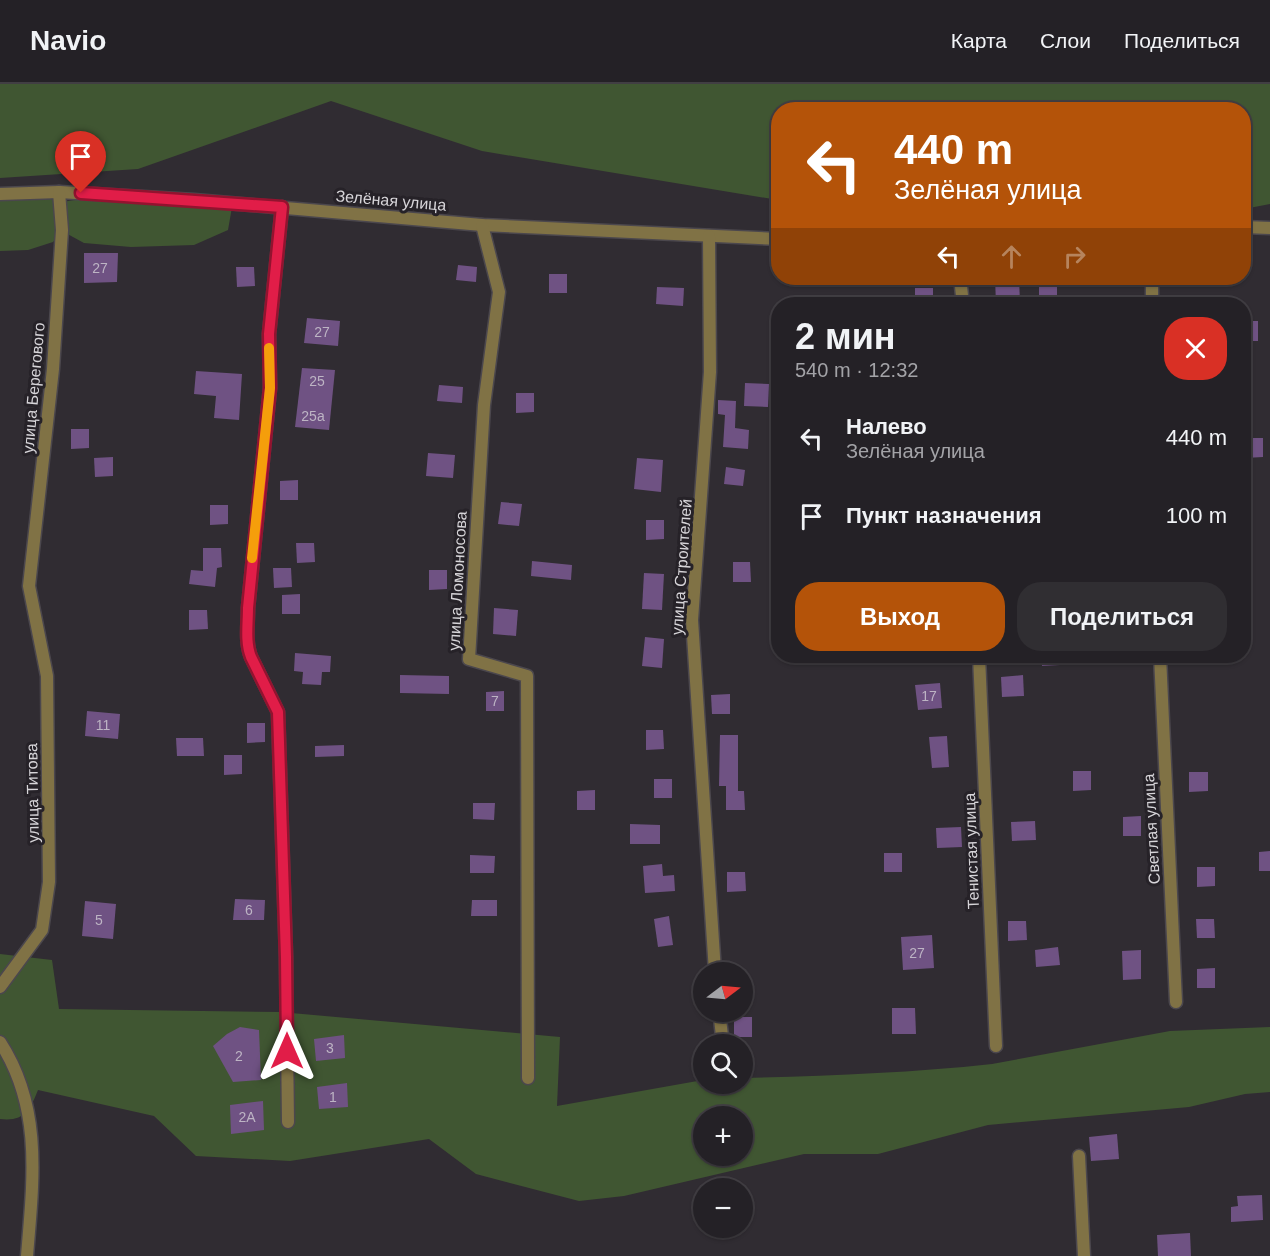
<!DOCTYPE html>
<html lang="ru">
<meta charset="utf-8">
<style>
:root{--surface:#242126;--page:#302e32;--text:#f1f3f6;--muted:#a3a3a7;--line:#413e43;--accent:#b45309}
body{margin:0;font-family:Helvetica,sans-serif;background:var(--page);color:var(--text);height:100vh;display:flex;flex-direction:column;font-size:22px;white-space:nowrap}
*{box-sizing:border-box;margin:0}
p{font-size:20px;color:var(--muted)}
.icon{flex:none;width:33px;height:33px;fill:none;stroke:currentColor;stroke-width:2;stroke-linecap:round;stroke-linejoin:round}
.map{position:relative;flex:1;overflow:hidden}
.drawer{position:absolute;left:771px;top:213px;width:480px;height:366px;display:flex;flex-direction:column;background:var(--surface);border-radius:24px;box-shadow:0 2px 4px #0004,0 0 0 2px var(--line)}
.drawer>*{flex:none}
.guide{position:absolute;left:771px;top:18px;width:480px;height:183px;border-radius:24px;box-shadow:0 2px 4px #0004,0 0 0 2px var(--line);background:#b45309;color:#fff;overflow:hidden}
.needle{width:39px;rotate:74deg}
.controls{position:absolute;left:693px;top:878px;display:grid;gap:12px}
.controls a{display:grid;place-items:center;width:60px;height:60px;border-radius:50%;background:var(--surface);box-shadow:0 2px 4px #0004,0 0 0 2px var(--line);font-size:30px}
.pin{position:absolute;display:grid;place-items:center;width:51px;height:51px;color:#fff;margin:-62px -26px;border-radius:50% 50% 50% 0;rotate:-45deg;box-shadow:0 0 6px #0007}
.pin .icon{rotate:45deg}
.me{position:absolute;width:66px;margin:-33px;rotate:0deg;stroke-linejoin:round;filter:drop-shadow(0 0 4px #0008)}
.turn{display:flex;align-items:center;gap:21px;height:126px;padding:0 24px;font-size:27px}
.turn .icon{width:78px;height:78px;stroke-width:2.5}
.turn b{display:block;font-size:42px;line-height:51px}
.lanes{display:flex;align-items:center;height:57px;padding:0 24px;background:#0003;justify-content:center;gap:30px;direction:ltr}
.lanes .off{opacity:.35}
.round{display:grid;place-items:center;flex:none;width:63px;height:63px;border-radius:24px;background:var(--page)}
.head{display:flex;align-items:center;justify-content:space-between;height:102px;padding:0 24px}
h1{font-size:36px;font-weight:600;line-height:45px}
.button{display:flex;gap:12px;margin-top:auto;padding:12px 24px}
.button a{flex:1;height:69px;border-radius:24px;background:var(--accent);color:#fff;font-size:24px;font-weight:600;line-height:69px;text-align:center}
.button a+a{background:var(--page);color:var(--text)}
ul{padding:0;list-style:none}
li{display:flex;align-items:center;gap:18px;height:78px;padding:0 24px}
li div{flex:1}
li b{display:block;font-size:22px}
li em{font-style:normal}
header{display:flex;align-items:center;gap:36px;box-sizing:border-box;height:84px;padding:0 30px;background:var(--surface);border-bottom:2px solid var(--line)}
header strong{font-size:28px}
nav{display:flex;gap:33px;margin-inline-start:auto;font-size:21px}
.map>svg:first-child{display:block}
</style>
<header>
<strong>Navio</strong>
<nav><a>Карта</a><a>Слои</a><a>Поделиться</a></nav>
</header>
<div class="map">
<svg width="1270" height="1172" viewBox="0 0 1270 1172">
<rect width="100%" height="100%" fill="#302c32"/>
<g fill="#405632" fill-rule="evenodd">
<path d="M0,0H1270V120L1244,125V26H778V116L482,67L331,17L138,85L0,94Z"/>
<path d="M15,109L58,115L61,118L83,115L232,123L228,146L194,161L131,163L84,159L62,147L53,158L28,166L0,167V110Z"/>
<path d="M0,870L52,876L59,925L280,928L560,953L557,1022L703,996L704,999H742L743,994C826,992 909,989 992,980L1170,947L1270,943V1008L1245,1010L1189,1023L988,1041L878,1070H804L624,1112L579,1117L476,1090L429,1055L290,1077L196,1072L154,1032L38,1006C30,1026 24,1038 0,1035ZM704,1032H742V1071H704Z"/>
</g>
<g fill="#6f5283">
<path d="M84,169H118L117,198L84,199Z"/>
<path d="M458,181L477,183L476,198L456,196Z"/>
<path d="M236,183H254L255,202L237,203Z"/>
<rect x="549" y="190" width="18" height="19"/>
<path d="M995,194H1019L1020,219L996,220Z"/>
<path d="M1039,194H1057V212L1039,213Z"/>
<path d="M657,203L684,204L683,222L656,220Z"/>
<rect x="915" y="204" width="18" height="16"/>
<path d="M307,234L340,237L338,262L304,259Z"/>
<rect x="1244" y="237" width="14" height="20"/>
<path d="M302,284L335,286L329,346L295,343Z"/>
<path d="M196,287L242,290L239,336L214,334L216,312L194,310Z"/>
<path d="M745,299L769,300L768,323L744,322Z"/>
<path d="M439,301L463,303L462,319L437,317Z"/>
<path d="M516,309H534V328L516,329Z"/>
<path d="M718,316L736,317L735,344L749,346L748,365L723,363L725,331L718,330Z"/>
<path d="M71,345H89V364L71,365Z"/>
<path d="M1245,354H1263V373L1245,374Z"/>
<path d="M428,369L455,371L453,394L426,392Z"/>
<path d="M113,373V392L95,393L94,374Z"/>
<path d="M637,374L663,376L661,408L634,405Z"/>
<path d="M726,383L745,386L743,402L724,400Z"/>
<path d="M298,396V416H280V397Z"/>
<path d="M501,418L522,420L519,442L498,440Z"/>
<path d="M210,421H228V440L210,441Z"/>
<path d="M646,436H664V455L646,456Z"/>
<path d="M296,459H314L315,478L297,479Z"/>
<path d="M203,464H221L222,483L217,484L215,503L189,500L191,486L203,487Z"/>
<path d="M532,477L572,481L571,496L531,492Z"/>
<path d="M733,478H750L751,498H733Z"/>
<path d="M273,484H291L292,503L274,504Z"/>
<path d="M429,486H447V505L429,506Z"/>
<path d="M644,489L664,490L662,526L642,525Z"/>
<path d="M300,510V530H282V511Z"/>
<path d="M494,524L518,526L516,552L493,550Z"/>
<path d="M189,526H207L208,545L189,546Z"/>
<path d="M645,553L664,555L662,584L642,582Z"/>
<path d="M295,569L331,572L330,588H322L321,601L302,600L303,588L294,587Z"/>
<path d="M1042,572H1060V581L1042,582Z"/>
<path d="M400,591L449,592V610L400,609Z"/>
<path d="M1023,591L1024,612L1002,613L1001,593Z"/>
<path d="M940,599L942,624L918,626L915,601Z"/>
<path d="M504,607V627H486V608Z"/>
<path d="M730,610V630H712L711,611Z"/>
<path d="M87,627L120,630L118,655L85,652Z"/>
<path d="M247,639H265V658L247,659Z"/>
<path d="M646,646H663L664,665L646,666Z"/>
<path d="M720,651H738V707H744L745,726H726V702H719Z"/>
<path d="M947,652L949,683L932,684L929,653Z"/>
<path d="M176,654H203L204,672H177Z"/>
<path d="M344,661V672L315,673V662Z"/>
<path d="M224,671H242V690L224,691Z"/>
<path d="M1073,687H1091V706L1073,707Z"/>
<path d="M1189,688H1208V707L1189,708Z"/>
<rect x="654" y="695" width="18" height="19"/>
<path d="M595,706V726H577V707Z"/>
<path d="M473,719H495L494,736L473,735Z"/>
<path d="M1141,732V752H1123V733Z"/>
<path d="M1035,737L1036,756L1012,757L1011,738Z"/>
<path d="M630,740L660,741V760H630Z"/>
<path d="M961,743L962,763L937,764L936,744Z"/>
<path d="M1270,767V787H1259V768Z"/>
<rect x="884" y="769" width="18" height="19"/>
<path d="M470,771L495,772L494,789H470Z"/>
<path d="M662,780L663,792L674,791L675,807L645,809L643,782Z"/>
<path d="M1197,783H1215V802L1197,803Z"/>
<path d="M727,788H745L746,807L727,808Z"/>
<path d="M235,815L265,816L264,836H233Z"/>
<path d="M472,816H497V832H471Z"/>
<path d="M85,817L116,820L113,855L82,852Z"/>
<path d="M669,832L673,861L658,863L654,835Z"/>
<path d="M1196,835H1214L1215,854H1197Z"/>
<path d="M1008,837H1026L1027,856L1008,857Z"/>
<path d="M932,851L934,884L903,886L901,853Z"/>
<path d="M1058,863L1060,881L1036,883L1035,866Z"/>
<path d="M1141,866V895L1123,896L1122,867Z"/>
<path d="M1215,884V904H1197V885Z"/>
<path d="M892,924H915L916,950H892Z"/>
<rect x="734" y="933" width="18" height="20"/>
<path d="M240,943L259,946L261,996L233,998L213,962L227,950Z"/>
<path d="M344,951L345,974L316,977L314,955Z"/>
<path d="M347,999L348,1023L319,1025L317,1003Z"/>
<path d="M263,1017L264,1046L231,1050L230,1021Z"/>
<path d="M1117,1050L1119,1075L1091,1077L1089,1053Z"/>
<path d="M1262,1111L1263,1136L1231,1138V1123L1238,1122L1237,1112Z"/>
<path d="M1190,1149L1191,1172H1158L1157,1151Z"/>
</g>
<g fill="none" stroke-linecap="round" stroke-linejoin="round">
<g stroke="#4b474d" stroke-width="15">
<g id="street">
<path d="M0,110L59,108L194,116L482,141L778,155"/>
<path d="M282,123L269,250L270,304L248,524C248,540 245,558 251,573L278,628L286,873L288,1038"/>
<path d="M482,141L499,208L484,321L469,575L527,592L528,994"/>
<path d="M1244,143L1270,144"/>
<path d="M709,152L710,288L692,536L715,888"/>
<path d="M960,194L963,220"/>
<path d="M1152,194V220"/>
<path d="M979,572L996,962"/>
<path d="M1160,572L1176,918"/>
<path d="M0,903L42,846L49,798L47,592L29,502L53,285L62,146L59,108"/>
<path d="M719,927L723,960"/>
<path d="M0,958C43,1024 33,1097 27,1172"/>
<path d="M1079,1072L1084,1172"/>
</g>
</g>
<use href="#street" stroke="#807245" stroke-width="12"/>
</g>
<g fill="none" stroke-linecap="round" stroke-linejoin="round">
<g stroke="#92132f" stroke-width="15">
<path id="route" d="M81,109L282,123L269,250L270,304L248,524C248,540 245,558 251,573L278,628L286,873L287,967"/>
</g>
<use href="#route" stroke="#e11d48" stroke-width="10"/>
<path stroke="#f59e0b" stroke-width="10" d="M252,474L270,304L269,264"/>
</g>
<g text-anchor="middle" stroke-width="6" stroke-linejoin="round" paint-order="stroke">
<g font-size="14" fill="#bdb4c4">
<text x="100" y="189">27</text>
<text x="322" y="253">27</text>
<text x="317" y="302">25</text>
<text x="313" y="337">25а</text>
<text x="929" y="617">17</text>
<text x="495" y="622">7</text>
<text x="103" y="646">11</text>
<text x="249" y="831">6</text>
<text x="99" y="841">5</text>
<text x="917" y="874">27</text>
<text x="330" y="969">3</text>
<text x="239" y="977">2</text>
<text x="333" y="1018">1</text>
<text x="247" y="1038">2А</text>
</g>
<g font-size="16" fill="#d7d5d9" stroke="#262228">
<text transform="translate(391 116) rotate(5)" y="6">Зелёная улица</text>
<text transform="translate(33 304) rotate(-85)" y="6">улица Берегового</text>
<text transform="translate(681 483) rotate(-86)" y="6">улица Строителей</text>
<text transform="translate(457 497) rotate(-87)" y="6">улица Ломоносова</text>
<text transform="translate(32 709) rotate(-91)" y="6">улица Титова</text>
<text transform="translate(1151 745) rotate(-93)" y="6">Светлая улица</text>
<text transform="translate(971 767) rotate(-92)" y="6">Тенистая улица</text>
</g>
</g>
</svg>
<div class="controls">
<a><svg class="needle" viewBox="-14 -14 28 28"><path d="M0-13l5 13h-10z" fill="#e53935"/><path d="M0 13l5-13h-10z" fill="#a3a3a7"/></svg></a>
<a><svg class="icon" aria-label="search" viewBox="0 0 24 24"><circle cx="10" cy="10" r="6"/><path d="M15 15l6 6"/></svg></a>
<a>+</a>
<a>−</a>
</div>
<div class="pin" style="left:81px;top:109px;background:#d93025"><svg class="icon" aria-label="arrive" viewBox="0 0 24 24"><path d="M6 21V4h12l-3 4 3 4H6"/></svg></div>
<svg class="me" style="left:287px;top:967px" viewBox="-20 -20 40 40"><path d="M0-17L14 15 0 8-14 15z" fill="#e11d48" stroke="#fff" stroke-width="4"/></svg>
<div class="guide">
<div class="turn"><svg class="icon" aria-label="left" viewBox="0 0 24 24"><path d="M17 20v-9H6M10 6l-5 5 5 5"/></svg><div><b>440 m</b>Зелёная улица</div></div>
<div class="lanes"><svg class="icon" aria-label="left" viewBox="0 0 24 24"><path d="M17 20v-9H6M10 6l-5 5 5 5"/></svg><svg class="icon off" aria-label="ahead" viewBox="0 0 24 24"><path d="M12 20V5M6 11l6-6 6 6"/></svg><svg class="icon off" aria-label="right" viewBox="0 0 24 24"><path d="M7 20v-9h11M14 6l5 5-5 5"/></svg></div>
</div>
<section class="drawer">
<div class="head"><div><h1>2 мин</h1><p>540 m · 12:32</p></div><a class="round" style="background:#d93025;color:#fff"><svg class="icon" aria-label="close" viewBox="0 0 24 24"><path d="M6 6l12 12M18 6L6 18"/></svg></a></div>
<ul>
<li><svg class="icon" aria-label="left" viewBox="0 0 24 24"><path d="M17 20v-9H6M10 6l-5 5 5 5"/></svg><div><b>Налево</b><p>Зелёная улица</p></div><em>440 m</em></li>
<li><svg class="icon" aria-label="arrive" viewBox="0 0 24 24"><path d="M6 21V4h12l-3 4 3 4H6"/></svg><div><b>Пункт назначения</b></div><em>100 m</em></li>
</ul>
<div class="button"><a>Выход</a><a>Поделиться</a></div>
</section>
</div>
